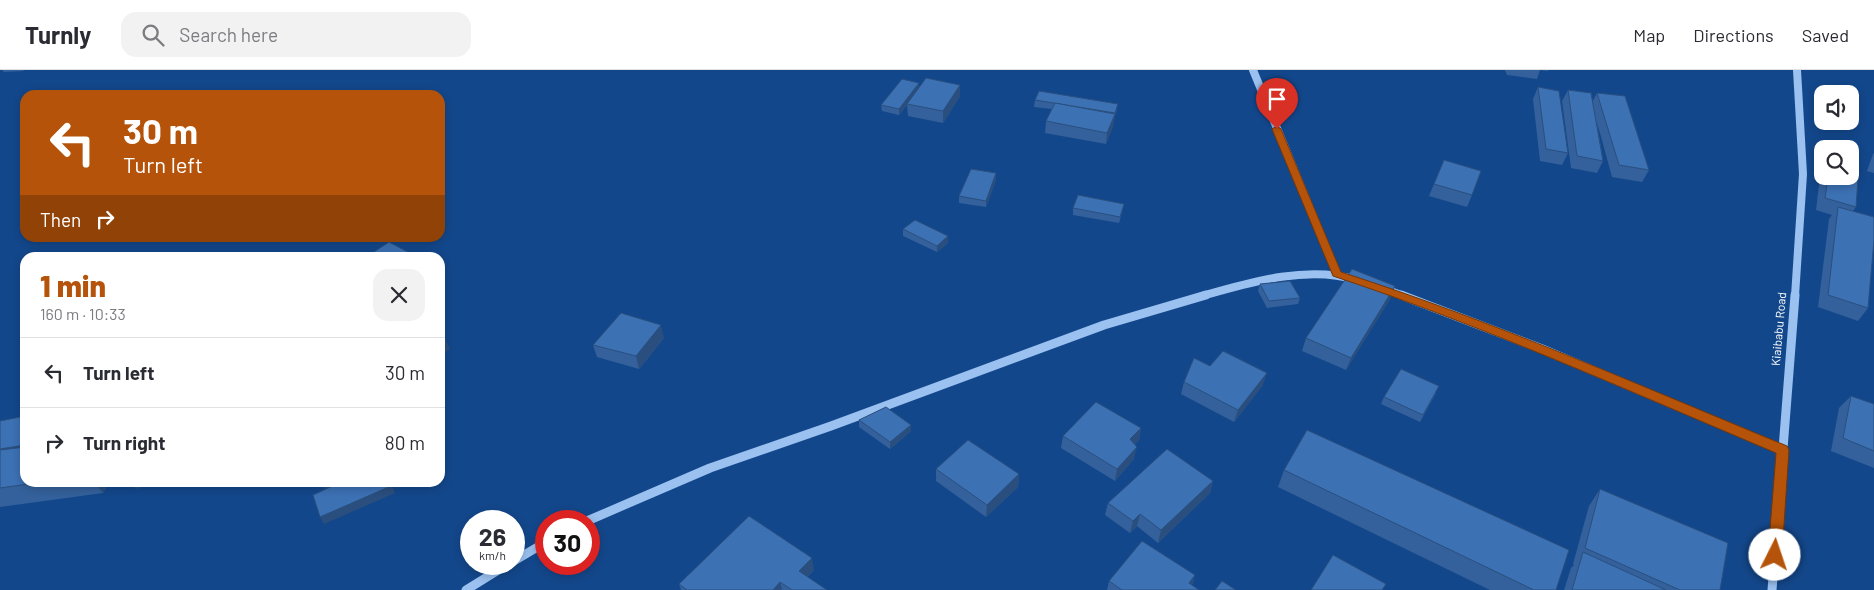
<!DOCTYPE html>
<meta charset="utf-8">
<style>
:root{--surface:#fff;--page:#f2f2f3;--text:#2b2b33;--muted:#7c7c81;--line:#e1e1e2;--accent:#b45309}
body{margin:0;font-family:Barlow,sans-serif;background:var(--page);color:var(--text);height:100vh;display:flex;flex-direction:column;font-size:19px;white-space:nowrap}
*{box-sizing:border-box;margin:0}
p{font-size:16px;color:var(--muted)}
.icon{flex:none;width:28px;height:28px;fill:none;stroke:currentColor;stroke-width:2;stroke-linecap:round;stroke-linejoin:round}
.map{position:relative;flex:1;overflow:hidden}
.panel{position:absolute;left:20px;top:182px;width:425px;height:235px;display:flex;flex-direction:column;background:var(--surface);border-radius:15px;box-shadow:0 2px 8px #0003}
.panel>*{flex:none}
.top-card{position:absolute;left:20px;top:20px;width:425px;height:152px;border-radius:15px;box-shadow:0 2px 8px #0003;background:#b45309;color:#fff;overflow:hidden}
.buttons{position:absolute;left:1814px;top:15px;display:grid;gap:10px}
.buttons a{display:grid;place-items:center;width:45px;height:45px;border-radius:10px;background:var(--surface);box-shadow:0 2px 8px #0003;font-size:25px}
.speed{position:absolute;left:460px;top:440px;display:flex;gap:10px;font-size:25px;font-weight:700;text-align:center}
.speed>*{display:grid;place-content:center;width:65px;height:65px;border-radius:50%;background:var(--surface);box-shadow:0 2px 8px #0003;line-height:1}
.speed small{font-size:12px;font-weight:400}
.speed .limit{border:8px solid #d22;background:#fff;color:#111}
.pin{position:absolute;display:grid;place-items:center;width:42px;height:42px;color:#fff;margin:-51px -21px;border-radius:50% 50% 50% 0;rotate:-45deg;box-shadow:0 0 5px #0007}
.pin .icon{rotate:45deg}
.me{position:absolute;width:55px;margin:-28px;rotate:4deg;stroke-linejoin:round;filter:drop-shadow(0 0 4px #0008)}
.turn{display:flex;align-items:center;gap:18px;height:105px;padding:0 20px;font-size:22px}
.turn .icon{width:65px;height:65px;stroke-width:2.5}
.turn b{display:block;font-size:35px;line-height:42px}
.then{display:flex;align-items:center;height:48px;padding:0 20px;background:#0003;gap:10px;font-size:19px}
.round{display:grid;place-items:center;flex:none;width:52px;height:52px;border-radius:15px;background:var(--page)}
.overview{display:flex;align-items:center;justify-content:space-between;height:85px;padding:0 20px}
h1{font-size:30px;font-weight:800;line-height:38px;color:var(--accent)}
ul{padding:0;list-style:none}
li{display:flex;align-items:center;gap:15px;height:70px;padding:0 20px;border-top:1px solid var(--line)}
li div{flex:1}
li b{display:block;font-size:19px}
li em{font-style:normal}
header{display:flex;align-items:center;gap:30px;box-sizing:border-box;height:70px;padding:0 25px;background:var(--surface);border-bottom:1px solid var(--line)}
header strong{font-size:24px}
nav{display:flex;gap:28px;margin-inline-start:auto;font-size:18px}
.search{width:350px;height:45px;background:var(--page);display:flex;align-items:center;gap:12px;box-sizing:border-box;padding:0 18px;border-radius:15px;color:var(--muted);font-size:19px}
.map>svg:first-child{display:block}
</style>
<header>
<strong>Turnly</strong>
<div class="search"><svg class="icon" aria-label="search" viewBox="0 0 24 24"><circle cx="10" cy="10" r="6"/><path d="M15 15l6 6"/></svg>Search here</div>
<nav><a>Map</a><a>Directions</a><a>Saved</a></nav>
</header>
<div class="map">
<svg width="1874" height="520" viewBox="0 0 1874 520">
<rect width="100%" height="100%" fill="#13478b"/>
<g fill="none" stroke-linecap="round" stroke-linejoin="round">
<g stroke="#9ac1f0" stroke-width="8">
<path d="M1253,0L1337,204"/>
<path d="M1382,218L1404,226"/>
<path d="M1202,226C1251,212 1307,195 1357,210"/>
<path d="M1795,226L1803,104L1797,0"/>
</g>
<g stroke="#9ac1f0" stroke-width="9">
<path d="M1401,225L1542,279L1782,380"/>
<path d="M587,451L710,398L831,356L1104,255L1206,225"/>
<path d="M514,491L546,472"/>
<path d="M466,520L508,494"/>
<path d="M1772,520L1795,225"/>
</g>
</g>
<g fill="#34619b">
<path d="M2,0H24L23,1L4,2Z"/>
<path d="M1505,0H1548V1L1540,0L1537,9L1507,5Z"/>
<path d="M919,13V17L960,15V26L943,53L908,46L907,35L899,45L882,41L881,35Z"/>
<path d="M1538,17L1568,83L1562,95L1540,91L1533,29Z"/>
<path d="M1568,20L1593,31L1597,23L1649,100L1642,112L1612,107L1597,52L1603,91L1597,103L1571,98L1562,31Z"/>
<path d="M1035,30L1117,40L1114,48L1113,56L1106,74L1045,63L1046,51L1052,39L1034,37Z"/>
<path d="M1874,83V103L1867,101L1873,84Z"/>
<path d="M1444,90L1472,125L1467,137L1429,126Z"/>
<path d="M1822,96V106H1850L1856,137L1853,141L1868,238L1858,251L1818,237L1829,149L1832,145L1816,140L1821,98Z"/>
<path d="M996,110L986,137L959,133V126Z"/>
<path d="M1124,134L1119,153L1073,145V138Z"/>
<path d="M903,159L948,173L937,182L903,166Z"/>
<path d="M1260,214L1300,228L1298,234L1267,238L1258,221Z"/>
<path d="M1390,229L1346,300L1302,281L1306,268Z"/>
<path d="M664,268L639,299L597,287L593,275Z"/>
<path d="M1210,296L1263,315L1234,352L1181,324L1184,312Z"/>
<path d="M1436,323L1420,352L1381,334L1384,327Z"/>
<path d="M1851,326L1874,334V398L1831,381L1839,338Z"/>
<path d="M859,350L911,361L890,379L859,357Z"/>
<path d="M0,351L25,412H109L103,423L0,437Z"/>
<path d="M1141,358L1139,370L1135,374L1134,389L1115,411L1061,378L1063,366Z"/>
<path d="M936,399L1019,404L1018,417L986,447L936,411Z"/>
<path d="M1284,400L1556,520H1490L1278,417Z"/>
<path d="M1213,411L1210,423L1158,473L1137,456L1130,463L1105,445L1108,433Z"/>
<path d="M1600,419L1720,520H1564L1571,498L1574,495L1573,494L1589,436Z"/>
<path d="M814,500L807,507L827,520H681L679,514Z"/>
<path d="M1195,505L1192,515L1199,520H1107L1109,511Z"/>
</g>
<g fill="#2a4f7e">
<path d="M919,13V19L899,45V39Z"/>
<path d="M960,15V26L943,53V41Z"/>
<path d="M1118,34L1113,56L1106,74L1107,63L1115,45Z"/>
<path d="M996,103V110L986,137V131Z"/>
<path d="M948,166V173L937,182V176Z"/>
<path d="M1395,216L1390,229L1346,300L1351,288Z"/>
<path d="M661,255L664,268L639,299L636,286Z"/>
<path d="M444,267L450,279L440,285V269Z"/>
<path d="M1267,303L1263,315L1234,352L1238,340Z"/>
<path d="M911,355V361L890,379V372Z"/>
<path d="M1141,358L1139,370L1128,382L1130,369Z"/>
<path d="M25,375V390L0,379Z"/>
<path d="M1137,377L1134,389L1115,411L1117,399Z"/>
<path d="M1019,404L1018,417L986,447L987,435Z"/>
<path d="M1213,411L1210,423L1158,473L1161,460Z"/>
<path d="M94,412H109L103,423Z"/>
<path d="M130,412H159L136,419Z"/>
<path d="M321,412H340L325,419Z"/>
<path d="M390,412H391L395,423L324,454L320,447Z"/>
<path d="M1140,444L1137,456L1130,463L1133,451Z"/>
<path d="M812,488L814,500L801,513L799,501Z"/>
<path d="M1195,505L1191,517L1189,513Z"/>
<path d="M780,512L782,520H773Z"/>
</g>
<g fill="#3c71b4" stroke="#2a4f7e">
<path d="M926,8L960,15L943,41L907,34Z"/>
<path d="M902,9L919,13L899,39L881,35Z"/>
<path d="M1538,17L1559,21L1568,83L1546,79Z"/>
<path d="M1568,20L1591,23L1603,91L1577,86Z"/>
<path d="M1039,21L1118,34L1115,43L1035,30Z"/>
<path d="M1597,23L1625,26L1649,100L1619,95Z"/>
<path d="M1055,33L1115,44L1107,63L1046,51Z"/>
<path d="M1444,90L1481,101L1472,125L1434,114Z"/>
<path d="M1850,91L1859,94L1856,137L1825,128L1828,106H1850Z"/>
<path d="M971,99L996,103L986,131L959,126Z"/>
<path d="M1078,125L1124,134L1120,147L1073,138Z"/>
<path d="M1838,137L1874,147V170L1868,238L1828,225Z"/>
<path d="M915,150L948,166L937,176L903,159Z"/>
<path d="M389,172L419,188H365Z"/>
<path d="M1352,199L1395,216L1351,288L1306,268Z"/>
<path d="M1290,211L1300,228L1269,231L1260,214Z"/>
<path d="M621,243L661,255L636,286L593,275Z"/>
<path d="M440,262L444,267L440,269Z"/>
<path d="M1223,281L1267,303L1238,340L1184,312L1194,288L1210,296Z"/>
<path d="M1401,299L1439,316L1423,345L1384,327Z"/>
<path d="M1851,326L1874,334V381L1843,368Z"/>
<path d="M1096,332L1141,358L1130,369L1137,377L1117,399L1063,366Z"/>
<path d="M886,337L911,355L890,372L859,350Z"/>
<path d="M25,346V375L0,379V351Z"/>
<path d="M1307,360L1569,480L1556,520H1534L1284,400Z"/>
<path d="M968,370L1019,404L987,435L936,399Z"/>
<path d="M25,377V412H43L0,418V380Z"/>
<path d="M1167,379L1213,411L1161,460L1140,444L1133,451L1108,433Z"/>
<path d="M341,412H390L391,416L320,447L313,425Z"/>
<path d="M1600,419L1728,473L1720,520H1680L1585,478Z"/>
<path d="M749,446L812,488L799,501L827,520H792L780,512L773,520H687L679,514Z"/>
<path d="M1142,471L1195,505L1189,513L1199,520H1122L1109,511Z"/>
<path d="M1583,482L1666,520H1572Z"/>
<path d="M1333,485L1386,514L1382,520H1311Z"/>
<path d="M1222,511L1236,520H1215Z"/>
</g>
<path fill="#b45309" stroke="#753606" d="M1277,56L1281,59L1341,202C1493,251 1639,315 1787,376L1789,380L1782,485L1780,489L1775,491L1770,489L1768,485L1776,383C1629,321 1484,256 1333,206L1272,59Z"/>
<g text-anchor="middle" stroke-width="5" stroke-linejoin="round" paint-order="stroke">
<g font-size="12" fill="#fff" stroke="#13478b">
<text transform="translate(1779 259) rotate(-85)" y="4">Kiaibabu Road</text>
</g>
</g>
</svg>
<div class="buttons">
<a><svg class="icon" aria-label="sound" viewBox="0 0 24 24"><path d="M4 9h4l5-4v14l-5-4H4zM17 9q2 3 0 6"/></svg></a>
<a><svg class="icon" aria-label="search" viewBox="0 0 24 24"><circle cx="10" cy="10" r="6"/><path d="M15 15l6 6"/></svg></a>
</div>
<div class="speed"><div>26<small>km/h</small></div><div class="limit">30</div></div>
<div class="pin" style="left:1277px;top:59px;background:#d93025"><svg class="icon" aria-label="arrive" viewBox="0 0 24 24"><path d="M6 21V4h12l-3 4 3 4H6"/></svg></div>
<svg class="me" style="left:1775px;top:485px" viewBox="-20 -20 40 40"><circle r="19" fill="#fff"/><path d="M0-13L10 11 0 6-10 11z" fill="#b45309"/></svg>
<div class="top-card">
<div class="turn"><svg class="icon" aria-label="left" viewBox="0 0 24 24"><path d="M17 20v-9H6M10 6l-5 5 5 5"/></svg><div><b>30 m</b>Turn left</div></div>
<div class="then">Then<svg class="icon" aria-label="right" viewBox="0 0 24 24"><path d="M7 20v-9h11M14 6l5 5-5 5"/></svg></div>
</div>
<section class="panel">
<div class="overview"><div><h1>1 min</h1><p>160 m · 10:33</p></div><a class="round"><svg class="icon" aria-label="close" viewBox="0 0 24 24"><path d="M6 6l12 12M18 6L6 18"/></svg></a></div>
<ul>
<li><svg class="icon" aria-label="left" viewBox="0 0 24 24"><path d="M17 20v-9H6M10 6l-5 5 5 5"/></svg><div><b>Turn left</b></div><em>30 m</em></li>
<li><svg class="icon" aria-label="right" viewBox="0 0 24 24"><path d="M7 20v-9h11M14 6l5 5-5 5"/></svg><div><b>Turn right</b></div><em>80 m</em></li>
</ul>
</section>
</div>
